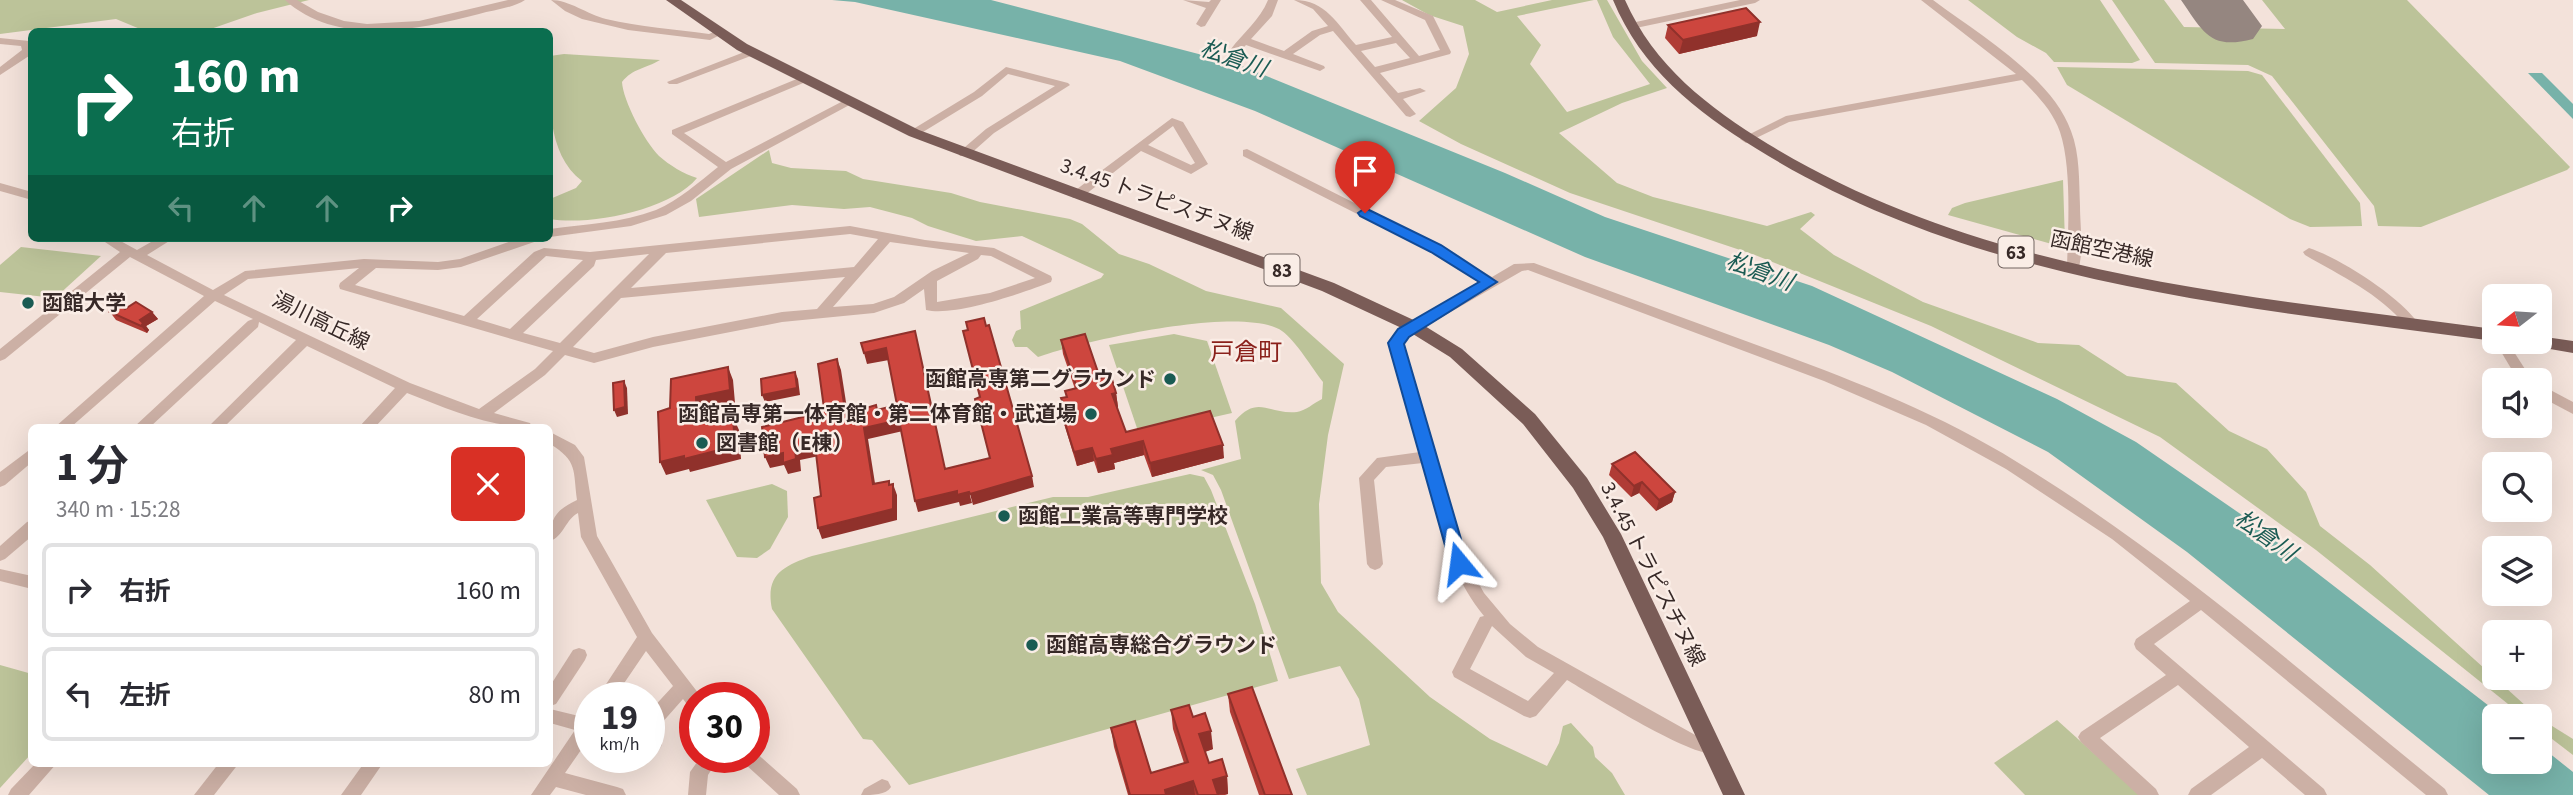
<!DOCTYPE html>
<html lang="ja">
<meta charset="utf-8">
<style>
:root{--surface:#fff;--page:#f2f2f3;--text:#2b2b33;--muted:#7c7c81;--line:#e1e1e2}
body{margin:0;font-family:"Source Sans 3","Noto Sans JP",sans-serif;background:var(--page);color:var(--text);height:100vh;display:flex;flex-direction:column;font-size:26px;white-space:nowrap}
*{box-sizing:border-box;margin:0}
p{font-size:23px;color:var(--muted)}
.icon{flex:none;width:38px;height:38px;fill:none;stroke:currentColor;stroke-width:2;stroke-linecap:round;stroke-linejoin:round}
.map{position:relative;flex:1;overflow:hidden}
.side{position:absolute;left:28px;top:424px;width:525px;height:343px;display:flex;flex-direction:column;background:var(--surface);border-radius:10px;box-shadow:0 7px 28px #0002}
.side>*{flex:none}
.guide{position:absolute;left:28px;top:28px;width:525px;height:214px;border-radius:10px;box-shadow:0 7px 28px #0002;background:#0b6e4f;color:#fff;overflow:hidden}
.needle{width:46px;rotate:253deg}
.fabs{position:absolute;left:2482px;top:284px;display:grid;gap:14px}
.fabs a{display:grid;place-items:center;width:70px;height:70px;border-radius:10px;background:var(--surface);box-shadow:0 7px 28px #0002;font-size:35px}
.speed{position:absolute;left:574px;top:682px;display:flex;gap:14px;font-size:35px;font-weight:700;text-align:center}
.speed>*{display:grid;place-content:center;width:91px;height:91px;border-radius:50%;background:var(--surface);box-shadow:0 7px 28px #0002;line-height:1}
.speed small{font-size:18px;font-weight:400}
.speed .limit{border:10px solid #d22;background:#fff;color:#111}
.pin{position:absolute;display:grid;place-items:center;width:60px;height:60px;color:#fff;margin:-72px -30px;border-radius:50% 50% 50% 0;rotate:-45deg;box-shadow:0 0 7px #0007}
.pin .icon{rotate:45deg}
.me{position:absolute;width:77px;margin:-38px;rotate:344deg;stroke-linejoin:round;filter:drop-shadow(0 0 5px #0008)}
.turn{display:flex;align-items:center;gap:24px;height:147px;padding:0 28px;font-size:32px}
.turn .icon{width:91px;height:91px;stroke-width:2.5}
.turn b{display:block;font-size:49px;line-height:60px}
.lanes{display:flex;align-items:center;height:66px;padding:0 28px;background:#0003;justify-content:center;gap:35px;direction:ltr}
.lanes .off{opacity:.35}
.round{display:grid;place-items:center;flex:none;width:74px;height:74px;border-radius:10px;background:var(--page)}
.overview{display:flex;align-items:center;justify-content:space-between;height:119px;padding:0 28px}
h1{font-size:42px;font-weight:700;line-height:52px}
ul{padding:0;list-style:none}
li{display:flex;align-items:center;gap:21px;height:94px;margin:0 14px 10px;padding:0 14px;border:4px solid var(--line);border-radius:10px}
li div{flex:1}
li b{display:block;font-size:26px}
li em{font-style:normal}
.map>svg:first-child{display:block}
</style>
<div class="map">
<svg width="2573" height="795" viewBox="0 0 2573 795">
<rect width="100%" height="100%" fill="#f3e2da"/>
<g fill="#bcc399">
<path d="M0,0H309L257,13L205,31H145L116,19L0,34Z"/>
<path d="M1402,0H1475L1497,12L1552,0H1594L1517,16L1541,45L1530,64L1567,112L1650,84L1613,37L1597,0H1607L1642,61L1667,88L1622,103L1559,133L1617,183L1653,197L1767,226L1811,212L1815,215L1800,229L1834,255L1923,302L2038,343L2079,345L2127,376L2176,383L2229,431L2267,449L2306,492L2320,526L2370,565L2537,716H2523L2316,550L2160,437L1931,326L1755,255L1570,193L1461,144L1419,121L1456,88L1469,54L1463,26L1429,15Z"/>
<path d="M1968,0H2100L2140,60L2132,63L2054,62L2046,53L2017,37Z"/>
<path d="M2112,0H2164L2184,27L2285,29L2262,0H2407L2570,167L2567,170L2421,227L2378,226L2374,206L2272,76L2248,65L2155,63Z"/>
<path d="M564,54L660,60C645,69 633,68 622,82C623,101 645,142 659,156C669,165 684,174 697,178C671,210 589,226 550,219V199L576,188L582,181C546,154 549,96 550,56Z"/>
<path d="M2057,67L2248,71L2262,75L2360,203L2362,226L2310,227L2290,219L2067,85Z"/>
<path d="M769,150L772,163L791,168L846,171L863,179L951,193L980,202L1070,219L1082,224L1119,254L1149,264L1206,291L1281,308L1344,364L1328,435L1319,504L1321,583L1338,612L1430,697L1490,739L1547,766L1559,743L1563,726L1571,723L1593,747L1595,757L1612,773L1625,795H1307L1296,769L1370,745L1359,699L1340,666L1289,679L1221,490L1213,475L1201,470L1241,459L1235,421C1258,394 1269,415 1297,412C1305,411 1314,403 1322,399L1323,382C1312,368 1296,341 1282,331C1243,304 1083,341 1038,357L1027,347H1015L1012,340L1016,331L1021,329L1020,311L1101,278L1104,274L1022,236L976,241L928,226L912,218L870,207L844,209L792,205L699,217L696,199Z"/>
<path d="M2063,180L2065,244L2059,246L1948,215L1952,208L1965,203Z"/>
<path d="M21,247L101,256L55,298L0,292V265Z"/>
<path d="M1174,334L1207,341L1232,413L1139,434L1109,345Z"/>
<path d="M1190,474L1204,477L1211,490L1255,604L1278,681L909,785L872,740L863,739L772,609C765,575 783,566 812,556L1053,497H1088Z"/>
<path d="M772,484L787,491L788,517L770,549L757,558L737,557L706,500Z"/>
<path d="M0,665L32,674L31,754L0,788Z"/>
<path d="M2539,718L2573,739V755L2539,729Z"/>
<path d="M2057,720L2140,795H2025L1994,763Z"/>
</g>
<g fill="#77b2a9">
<path d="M832,0H991L1237,64L1505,173L1605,217L1812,286L2057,399L2136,442L2242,515L2502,716H2494V761H2539V745L2573,772V795H2489L2187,552L2048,452L1892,372L1829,345L1585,257L1255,111L1120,61L855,2Z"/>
<path d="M2528,73H2542L2573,104V119Z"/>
</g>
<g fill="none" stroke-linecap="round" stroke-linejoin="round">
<path fill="#958680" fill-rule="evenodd" d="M2181,0H2243L2262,26L2253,39C2210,50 2204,33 2181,0Z"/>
<g fill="#ccb0a5" fill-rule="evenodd">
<path d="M285,0H297L318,12L344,21L367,24L419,21L508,0H525C513,8 493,10 479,14C418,30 337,47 285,0Z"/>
<path d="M551,0C569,0 587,14 606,19C640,27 675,29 709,34L721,29L726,32L710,40L628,30L582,19L565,11Z"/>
<path d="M1183,0L1209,2L1211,0H1221L1205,26L1201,27L1196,24L1206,8Z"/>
<path d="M1268,0H1278L1272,16L1251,39L1284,51L1312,31L1328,26L1313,9L1294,0C1326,0 1337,24 1356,45L1392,37L1360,0H1371L1419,56L1440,50L1425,20L1381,0H1395L1433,16L1451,52L1450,54L1380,73L1398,93L1420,88L1426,91L1403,99L1416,114L1410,117L1406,116L1333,31L1320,35L1293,54L1324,66L1325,68L1320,71L1246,45L1240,51H1232L1231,49C1243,33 1260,20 1268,0ZM1396,43L1410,58L1375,67L1361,51Z"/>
<path d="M1740,0H1760L1755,3L1631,29L1626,26L1631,23Z"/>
<path d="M1921,0H1933C1978,34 2051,76 2071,131C2080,154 2079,182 2080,206C2080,225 2084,253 2078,270H2068L2067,267C2068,229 2072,168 2060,132C2053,111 2037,95 2022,80L1789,122L1750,141L1746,143L1740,139L1786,116L2016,74Z"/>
<path d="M0,38L29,41L32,54L0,75V67L22,50L21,46L0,44Z"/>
<path d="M752,49L757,52L756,54L677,84H669L667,82Z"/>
<path d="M1006,67L1068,83L1070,85L994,133L968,156H960L958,153L986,129L1055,86L1008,74L982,96L918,135H910V131L974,92Z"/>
<path d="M804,76L810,79L808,81L684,133L726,162L845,100L849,99L855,102L731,169L691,201L666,215L631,226L550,237V229C585,224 622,223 656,210C679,200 699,182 718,167L672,134V130Z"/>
<path d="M1172,118L1183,122L1208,164L1191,174L1141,151L1081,198H1073L1071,195L1073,192ZM1173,126L1195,163L1191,165L1148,145Z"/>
<path d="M1247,149L1440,246L1492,277L1514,264L1534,263C1607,290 1681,317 1754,344C1844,377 1935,411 2017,462C2171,556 2306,676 2445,789L2448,795H2426L2201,610L2154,644L2324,789L2327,795H2305L2262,758L2211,795H2188L2191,789L2249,747L2178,685L2100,738L2156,789L2159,795H2138L2081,742L2078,737L2081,732L2166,675L2136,649L2134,644L2136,639L2190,601L2112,539L2006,469L1926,425L1824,381L1528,270L1522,271L1409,336L1403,344L1467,562L1484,593L1510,624L1538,647L1697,736L1717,743L1720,748L1717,753C1696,761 1591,694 1567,680L1536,716L1530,718L1524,716L1454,677L1452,672L1480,617L1484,616C1448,573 1438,516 1423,463L1386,467L1374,480L1383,564L1380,568L1375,570L1370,568L1367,564L1359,478L1377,458L1420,452L1389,343L1399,330L1482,283L1432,252L1243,156V150ZM1492,626L1526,657L1554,673L1528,701L1470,669Z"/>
<path d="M0,183L32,192V200L0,191Z"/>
<path d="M850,226L925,240L994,248L1051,276L1052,279L1051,282C1022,293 955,317 926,310L924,289L904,303L874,313L782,322L653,347L594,363L565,355L545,375L494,413L530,423L532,427C488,427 448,409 407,393L375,427H359L395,388L307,346L224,427H208L296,340L259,322L258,327L150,427H134L248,321L253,319L215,301L71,427H55L204,296L130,257L5,359L0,361V349L120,252L99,238H115L137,250L158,238H174L147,255L213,290L245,271L364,259L438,262L460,259L520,238H539L537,241L461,267L438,270L376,268L355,285L464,316L534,252L544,248L590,252ZM850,234L878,239L854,267L631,288L666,253ZM890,242L969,253L932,271L894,297L873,304L833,307ZM649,254L560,343L523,333L594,266L596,260ZM981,255L991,256L1035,278L990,293L937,302V281L978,259ZM546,256L583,260L510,329L477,319ZM359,268L340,283L339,286L340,289L553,351L535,369L479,409L410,383L224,295L248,279ZM845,277L817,309L782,312L653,337L594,353L573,347L621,298Z"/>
<path d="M2309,248C2340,258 2399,296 2418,323L2416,326H2406C2379,293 2341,276 2305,255L2303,252Z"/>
<path d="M2492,319L2494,320V333L2489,331L2485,324Z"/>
<path d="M2494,340L2507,341L2532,380H2518Z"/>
<path d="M2539,384L2573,402V414L2539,396Z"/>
<path d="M550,432L575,445L584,457L597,536L652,633L702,698H695V709L689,707L683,699L660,725L662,745L659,750L653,753L649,751V712L673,686L646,651L614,698H597L637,637L581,537L578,513C566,519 563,537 550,541C550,518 556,510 577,500C573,470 578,461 550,444Z"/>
<path d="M32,448V462L5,485L0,487V472Z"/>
<path d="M32,520V536L5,559L0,561V546L27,522Z"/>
<path d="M0,569L32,576V589L0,581Z"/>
<path d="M579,648L585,650L587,655L585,660L556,704L550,706V686L573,650Z"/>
<path d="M550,709L583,717L590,715V737L565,773L617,787L623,789L626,795H586L556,787L550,795H531L575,730L550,723Z"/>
<path d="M754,751L797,789L800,795H779L745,764L742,758H754Z"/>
<path d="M700,758H719L708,775L706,795H688L690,772Z"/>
<path d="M36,763H57L29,795H8L11,789Z"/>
<path d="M219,763H239L214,795H194Z"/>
<path d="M364,763H383L361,795H341Z"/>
<path d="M882,779L888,781L891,787C886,795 873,795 861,795L864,789Z"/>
</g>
<g fill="#7a5c57" fill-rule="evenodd">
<path d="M666,0H681L747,44L919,130L1334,283L1420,323L1462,349L1535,414L1587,478L1621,534L1745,795H1723L1603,537L1573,488L1523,424L1450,357L1408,331L1322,291L909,136L737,50Z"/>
<path d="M1613,0H1625C1654,66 1708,107 1768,144C1984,276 2248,296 2494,329V341C2244,307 1975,285 1757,149C1695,111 1641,68 1613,0Z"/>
<path d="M2539,336L2573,341V353L2528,345L2526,341H2539Z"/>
</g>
</g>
<g fill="#b03c35">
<path d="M1668,25L1757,36L1679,54L1665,38Z"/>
<path d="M125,309L152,312L158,319L146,326L149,330L147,333L116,320L110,312Z"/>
<path d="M1061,340L1100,378L1116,393L1118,407H1117L1126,432L1224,458L1152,477L1144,455L1114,463L1115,469L1098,473L1094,461L1077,466L1062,417L1059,404L1062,403L1061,398L1066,397L1065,391L1075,389L1063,354Z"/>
<path d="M1612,464L1675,492L1672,502L1656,511L1639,493L1631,497L1609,475Z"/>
<path d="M1228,694L1292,795H1259L1230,712Z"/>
<path d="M1171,710L1193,717L1213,749L1205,752L1209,763L1227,776L1228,794L1225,795H1128L1114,747L1111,728L1151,773L1184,763L1173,729Z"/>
</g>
<g fill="#90312b">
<path d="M1760,22L1757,36L1679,54L1683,40Z"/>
<path d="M152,312L158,319L146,326L149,330L147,333L141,326L140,320Z"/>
<path d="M886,348L889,360L867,364L864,353Z"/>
<path d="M837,359L841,370L850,428L846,416Z"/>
<path d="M728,367L733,380L735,403L702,410L703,434L697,421L696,397Z"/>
<path d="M795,372L798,379L800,395L765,402L762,395Z"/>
<path d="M624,381L627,388L628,414L617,417L614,410Z"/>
<path d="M1116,393L1118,407H1114L1112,394Z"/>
<path d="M733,417L739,430L741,459L690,472L689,469L666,475L660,462Z"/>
<path d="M899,420L903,431L868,439L877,496L873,484L864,428Z"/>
<path d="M1143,441L1144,455L1114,463L1115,469L1098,473L1096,459L1111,449Z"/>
<path d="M815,445L819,456L800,460L801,471L788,474L784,465L770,468L765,457Z"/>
<path d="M1223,445L1224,458L1152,477L1150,463Z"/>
<path d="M1092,448L1094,461L1077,466L1074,452Z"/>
<path d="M1032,476L1034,487L973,505L970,494Z"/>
<path d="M1642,482L1639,493L1631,497L1634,486Z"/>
<path d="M893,484L897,495V520L822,539L818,528Z"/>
<path d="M957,491L969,492L972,503L960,506L959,502L918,512L915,501Z"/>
<path d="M1675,492L1672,502L1656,511L1659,500Z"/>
<path d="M1211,731L1213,749L1201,753L1199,734Z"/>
<path d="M1227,776L1228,794L1214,795L1213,780Z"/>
<path d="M1193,781L1195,795H1165V790Z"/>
</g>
<g fill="#cd463e" stroke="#90312b" stroke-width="2">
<path d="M1746,8L1760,22L1683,40L1668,25Z"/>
<path d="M136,302L152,312L140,320L143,323L141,326L110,312L121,306L125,309Z"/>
<path d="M984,318L986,326L989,325L1032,476L970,494L969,492L957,495V491L915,501L899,420L864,428L873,484L889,481V485L893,484V509L818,528L814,498L821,496L815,445L795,449L796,459L783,463V453L765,457L762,427L811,415V411L824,408L818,364L837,359L846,416L866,412V408L876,405L877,410L897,405L886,348L864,353L861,343L915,331L945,469L990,458L975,399L980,397L963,331L968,330L966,322Z"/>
<path d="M1085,334L1100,378L1111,376L1116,393L1112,394L1126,432L1210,411L1223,445L1150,463L1143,441L1111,449L1113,455L1096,459L1092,448L1074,452L1059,404L1063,403L1061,398L1067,397L1065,391L1077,388L1061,340Z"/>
<path d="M728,367L730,390L696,397L697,421L733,417L735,446L684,459V456L660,462L658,412L670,408L671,379Z"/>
<path d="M795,372L797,388L762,395L761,379Z"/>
<path d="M624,381L625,407L614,410L613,383Z"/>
<path d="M1635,452L1675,492L1659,500L1642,482L1634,486L1612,464Z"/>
<path d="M1252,687L1292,795H1265L1228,694Z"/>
<path d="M1189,705L1193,717L1205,713L1211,731L1199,734L1209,763L1222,759L1227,776L1213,780L1218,795H1198L1193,781L1165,790L1166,795H1130L1111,728L1135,721L1151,773L1188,762L1171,710Z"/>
</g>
<path fill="#1a73e8" stroke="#114b97" stroke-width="2" d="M1365,208L1441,245L1497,282L1409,337L1404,344L1468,563L1465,568H1453L1450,563L1388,343L1398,329L1479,282L1431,252L1360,216L1358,213Z"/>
<g fill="#1a5b53" stroke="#faede6" stroke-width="2.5">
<circle cx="28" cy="303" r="7"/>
<circle cx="1170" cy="379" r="7"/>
<circle cx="1091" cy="414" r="7"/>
<circle cx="702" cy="443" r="7"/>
<circle cx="1004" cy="516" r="7"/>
<circle cx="1032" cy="645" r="7"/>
</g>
<g text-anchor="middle" stroke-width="5" stroke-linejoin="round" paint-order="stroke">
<g fill="#faede6" stroke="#726460" stroke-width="2">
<rect x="1998.5" y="236.5" width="35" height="31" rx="5"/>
<rect x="1264.5" y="254.5" width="35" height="31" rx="5"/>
</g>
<g font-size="19" font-weight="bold" fill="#372927">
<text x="2016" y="259">63</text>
<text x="1282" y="277">83</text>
</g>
<g font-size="21" fill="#372927" stroke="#faede6">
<text transform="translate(1157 199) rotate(20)" y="7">3.4.45 トラピスチヌ線</text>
<text transform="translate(2102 249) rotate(12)" y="7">函館空港線</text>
<text transform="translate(321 321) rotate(26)" y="7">湯川高丘線</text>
<text transform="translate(1653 574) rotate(63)" y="7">3.4.45 トラピスチヌ線</text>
</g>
<g font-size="21" font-weight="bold" fill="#372927" stroke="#faede6" text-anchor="start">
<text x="42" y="310">函館大学</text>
<text x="1156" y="386" text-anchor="end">函館高専第二グラウンド</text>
<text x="1077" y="421" text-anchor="end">函館高専第一体育館・第二体育館・武道場</text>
<text x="716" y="450">図書館（E棟）</text>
<text x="1018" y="523">函館工業高等専門学校</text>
<text x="1046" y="652">函館高専総合グラウンド</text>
</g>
<g font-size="23" font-style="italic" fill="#1a5b53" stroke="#faede6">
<text transform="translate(1234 58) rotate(19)" y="8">松倉川</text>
<text transform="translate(1760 271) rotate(20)" y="8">松倉川</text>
<text transform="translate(2266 535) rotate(35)" y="8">松倉川</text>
</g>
<g font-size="24" fill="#8a211b" stroke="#faede6">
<text x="1246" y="360">戸倉町</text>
</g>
</g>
</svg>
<div class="fabs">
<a><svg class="needle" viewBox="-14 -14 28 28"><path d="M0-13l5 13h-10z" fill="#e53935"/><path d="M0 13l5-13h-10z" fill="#7c7c81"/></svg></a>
<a><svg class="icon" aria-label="sound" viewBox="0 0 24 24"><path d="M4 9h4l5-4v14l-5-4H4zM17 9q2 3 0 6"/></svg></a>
<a><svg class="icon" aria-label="search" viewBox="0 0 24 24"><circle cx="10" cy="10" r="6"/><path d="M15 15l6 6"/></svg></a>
<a><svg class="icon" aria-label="layers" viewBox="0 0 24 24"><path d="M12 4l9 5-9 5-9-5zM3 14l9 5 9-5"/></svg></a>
<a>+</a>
<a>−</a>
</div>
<div class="speed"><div>19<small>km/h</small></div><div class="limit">30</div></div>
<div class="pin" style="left:1365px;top:213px;background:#d93025"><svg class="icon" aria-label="arrive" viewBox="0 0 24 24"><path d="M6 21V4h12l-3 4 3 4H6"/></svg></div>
<svg class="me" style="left:1459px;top:563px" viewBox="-20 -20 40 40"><path d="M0-17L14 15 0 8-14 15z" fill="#1a73e8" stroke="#fff" stroke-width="4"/></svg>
<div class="guide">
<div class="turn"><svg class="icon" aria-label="right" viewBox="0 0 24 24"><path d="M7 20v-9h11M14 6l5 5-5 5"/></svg><div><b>160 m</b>右折</div></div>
<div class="lanes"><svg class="icon off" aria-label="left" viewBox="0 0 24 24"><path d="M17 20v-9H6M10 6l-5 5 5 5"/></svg><svg class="icon off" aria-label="ahead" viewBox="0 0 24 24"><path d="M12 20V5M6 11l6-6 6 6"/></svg><svg class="icon off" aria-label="ahead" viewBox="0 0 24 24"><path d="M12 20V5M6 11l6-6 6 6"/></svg><svg class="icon" aria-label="right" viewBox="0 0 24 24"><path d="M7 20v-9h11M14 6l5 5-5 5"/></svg></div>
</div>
<section class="side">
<div class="overview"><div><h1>1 分</h1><p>340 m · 15:28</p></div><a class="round" style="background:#d93025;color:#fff"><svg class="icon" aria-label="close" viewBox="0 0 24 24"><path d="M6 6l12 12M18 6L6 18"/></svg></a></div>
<ul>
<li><svg class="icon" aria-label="right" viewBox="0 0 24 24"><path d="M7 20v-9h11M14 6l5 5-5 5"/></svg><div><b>右折</b></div><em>160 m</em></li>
<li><svg class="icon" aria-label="left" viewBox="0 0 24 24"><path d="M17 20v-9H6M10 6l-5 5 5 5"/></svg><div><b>左折</b></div><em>80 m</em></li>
</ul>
</section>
</div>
